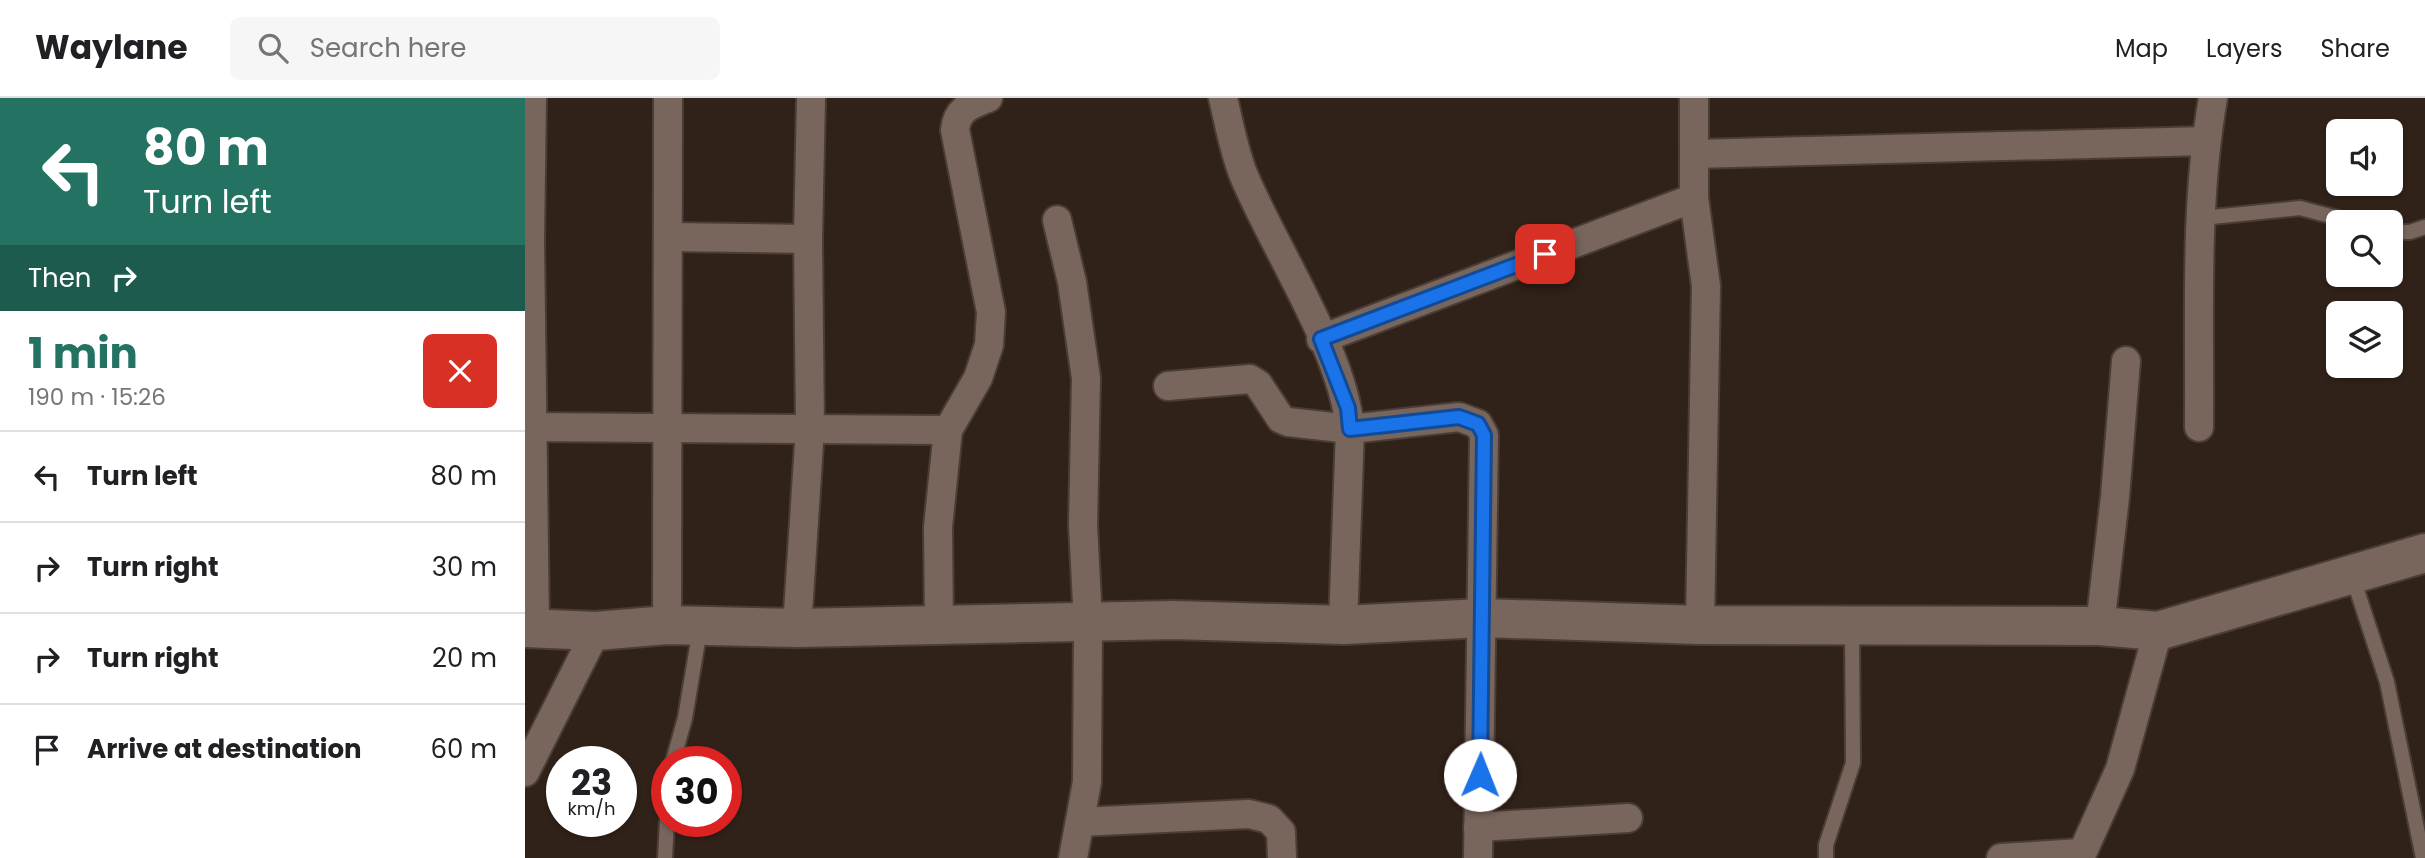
<!DOCTYPE html>
<meta charset="utf-8">
<style>
:root{--surface:#fff;--page:#f6f6f6;--text:#202124;--muted:#757577;--line:#e0e0e0;--accent:#237262}
body{margin:0;font-family:Poppins,sans-serif;background:var(--page);color:var(--text);height:100vh;display:flex;flex-direction:column;font-size:26px;white-space:nowrap}
*{box-sizing:border-box;margin:0}
p{font-size:23px;color:var(--muted)}
.icon{flex:none;width:38px;height:38px;fill:none;stroke:currentColor;stroke-width:2;stroke-linecap:round;stroke-linejoin:round}
.map{position:relative;flex:1;overflow:hidden}
.details{display:flex;flex-direction:column;background:var(--surface);width:525px}
.details>*{flex:none}
.hud{background:#237262;color:#fff;overflow:hidden}
.tools{position:absolute;left:1801px;top:21px;display:grid;gap:14px}
.tools a{display:grid;place-items:center;width:77px;height:77px;border-radius:10px;background:var(--surface);box-shadow:0 2px 5px #0004;font-size:35px}
.speed{position:absolute;left:21px;top:648px;display:flex;gap:14px;font-size:35px;font-weight:700;text-align:center}
.speed>*{display:grid;place-content:center;width:91px;height:91px;border-radius:50%;background:var(--surface);box-shadow:0 2px 5px #0004;line-height:1}
.speed small{font-size:18px;font-weight:400}
.speed .limit{border:10px solid #d22;background:#fff;color:#111}
.pin{position:absolute;display:grid;place-items:center;width:60px;height:60px;color:#fff;margin:-30px;border-radius:14px;box-shadow:0 4px 10px #0006}
.me{position:absolute;width:77px;margin:-38px;rotate:1deg;stroke-linejoin:round;filter:drop-shadow(0 0 5px #0008)}
.turn{display:flex;align-items:center;gap:24px;height:147px;padding:0 28px;font-size:32px}
.turn .icon{width:91px;height:91px;stroke-width:2.5}
.turn b{display:block;font-size:49px;line-height:60px}
.then{display:flex;align-items:center;height:66px;padding:0 28px;background:#0003;gap:14px;font-size:26px}
.round{display:grid;place-items:center;flex:none;width:74px;height:74px;border-radius:10px;background:var(--page)}
.overview{display:flex;align-items:center;justify-content:space-between;height:119px;padding:0 28px}
h1{font-size:42px;font-weight:700;line-height:52px;color:var(--accent)}
ul{padding:0;list-style:none}
li{display:flex;align-items:center;gap:21px;height:91px;padding:0 28px;border-top:2px solid var(--line)}
li div{flex:1}
li b{display:block;font-size:26px}
li em{font-style:normal}
header{display:flex;align-items:center;gap:42px;box-sizing:border-box;height:98px;padding:0 35px;background:var(--surface);border-bottom:2px solid var(--line)}
header strong{font-size:33px}
nav{display:flex;gap:38px;margin-inline-start:auto;font-size:24px}
.search{width:490px;height:63px;background:var(--page);display:flex;align-items:center;gap:18px;box-sizing:border-box;padding:0 24px;border-radius:10px;color:var(--muted);font-size:26px}
main{display:flex;flex:1;min-height:0}
.map>svg:first-child{display:block}
</style>
<header>
<strong>Waylane</strong>
<div class="search"><svg class="icon" aria-label="search" viewBox="0 0 24 24"><circle cx="10" cy="10" r="6"/><path d="M15 15l6 6"/></svg>Search here</div>
<nav><a>Map</a><a>Layers</a><a>Share</a></nav>
</header>
<main>
<section class="details">
<div class="hud">
<div class="turn"><svg class="icon" aria-label="left" viewBox="0 0 24 24"><path d="M17 20v-9H6M10 6l-5 5 5 5"/></svg><div><b>80 m</b>Turn left</div></div>
<div class="then">Then<svg class="icon" aria-label="right" viewBox="0 0 24 24"><path d="M7 20v-9h11M14 6l5 5-5 5"/></svg></div>
</div>
<div class="overview"><div><h1>1 min</h1><p>190 m · 15:26</p></div><a class="round" style="background:#d93025;color:#fff"><svg class="icon" aria-label="close" viewBox="0 0 24 24"><path d="M6 6l12 12M18 6L6 18"/></svg></a></div>
<ul>
<li><svg class="icon" aria-label="left" viewBox="0 0 24 24"><path d="M17 20v-9H6M10 6l-5 5 5 5"/></svg><div><b>Turn left</b></div><em>80 m</em></li>
<li><svg class="icon" aria-label="right" viewBox="0 0 24 24"><path d="M7 20v-9h11M14 6l5 5-5 5"/></svg><div><b>Turn right</b></div><em>30 m</em></li>
<li><svg class="icon" aria-label="right" viewBox="0 0 24 24"><path d="M7 20v-9h11M14 6l5 5-5 5"/></svg><div><b>Turn right</b></div><em>20 m</em></li>
<li><svg class="icon" aria-label="arrive" viewBox="0 0 24 24"><path d="M6 21V4h12l-3 4 3 4H6"/></svg><div><b>Arrive at destination</b></div><em>60 m</em></li>
</ul>
</section>
<div class="map">
<svg width="1900" height="760" viewBox="0 0 1900 760">
<rect width="100%" height="100%" fill="#312219"/>
<g fill="none" stroke-linecap="round" stroke-linejoin="round">
<g stroke="#4a3c36" stroke-width="18">
<g id="lane">
<path d="M1677,120L1775,110L1828,124"/>
<path d="M1866,134H1885L1900,129"/>
<path d="M1827,477L1862,584L1898,760"/>
<path d="M148,663L160,620L175,531"/>
<path d="M140,760L142,723"/>
<path d="M1301,760V747L1328,665L1327,529"/>
</g>
</g>
<g stroke="#4a3c36" stroke-width="32">
<g id="street">
<path d="M7,0L5,143L10,530"/>
<path d="M698,0C704,25 709,54 719,78C750,152 818,253 825,331L818,527"/>
<path d="M1169,0V100L1181,188L1175,527"/>
<path d="M1169,56L1681,43"/>
<path d="M532,122L547,184L561,280L558,427L563,524L562,684L548,760"/>
<path d="M144,139L283,141"/>
<path d="M796,241L1169,100"/>
<path d="M643,288L725,281L733,286L756,321L763,324L825,331L934,319L953,326L959,337L953,760"/>
<path d="M0,329L423,332"/>
<path d="M1674,329C1675,220 1669,108 1688,0"/>
<path d="M142,527L143,0"/>
<path d="M414,528L413,429L423,332L453,280L464,247L466,214L430,32C432,11 445,7 463,0"/>
<path d="M1575,528L1590,399L1601,263"/>
<path d="M272,530L285,330L283,141L286,0"/>
<path d="M0,674L71,533"/>
<path d="M555,724L724,716L744,721L756,734L757,760"/>
<path d="M953,729L1103,720"/>
<path d="M1476,760L1556,755"/>
<path d="M1555,760L1595,671L1633,533"/>
</g>
</g>
<g stroke="#4a3c36" stroke-width="42">
<path id="secondary" d="M0,530L71,533L142,527L272,530L649,522L818,527L958,520L1175,527L1575,528L1633,533L1900,455"/>
</g>
<use href="#lane" stroke="#78665c" stroke-width="14"/>
<use href="#street" stroke="#78665c" stroke-width="28"/>
<use href="#secondary" stroke="#78665c" stroke-width="38"/>
</g>
<g fill="none" stroke-linecap="round" stroke-linejoin="round">
<g stroke="#114b97" stroke-width="18">
<path id="route" d="M955,677L959,337L953,326L934,319L825,331L823,310L796,241L1020,156"/>
</g>
<use href="#route" stroke="#1a73e8" stroke-width="12"/>
</g>
</svg>
<div class="tools">
<a><svg class="icon" aria-label="sound" viewBox="0 0 24 24"><path d="M4 9h4l5-4v14l-5-4H4zM17 9q2 3 0 6"/></svg></a>
<a><svg class="icon" aria-label="search" viewBox="0 0 24 24"><circle cx="10" cy="10" r="6"/><path d="M15 15l6 6"/></svg></a>
<a><svg class="icon" aria-label="layers" viewBox="0 0 24 24"><path d="M12 4l9 5-9 5-9-5zM3 14l9 5 9-5"/></svg></a>
</div>
<div class="speed"><div>23<small>km/h</small></div><div class="limit">30</div></div>
<div class="pin" style="left:1020px;top:156px;background:#d93025"><svg class="icon" aria-label="arrive" viewBox="0 0 24 24"><path d="M6 21V4h12l-3 4 3 4H6"/></svg></div>
<svg class="me" style="left:955px;top:677px" viewBox="-20 -20 40 40"><circle r="19" fill="#fff"/><path d="M0-13L10 11 0 6-10 11z" fill="#1a73e8"/></svg>
</div>
</main>
